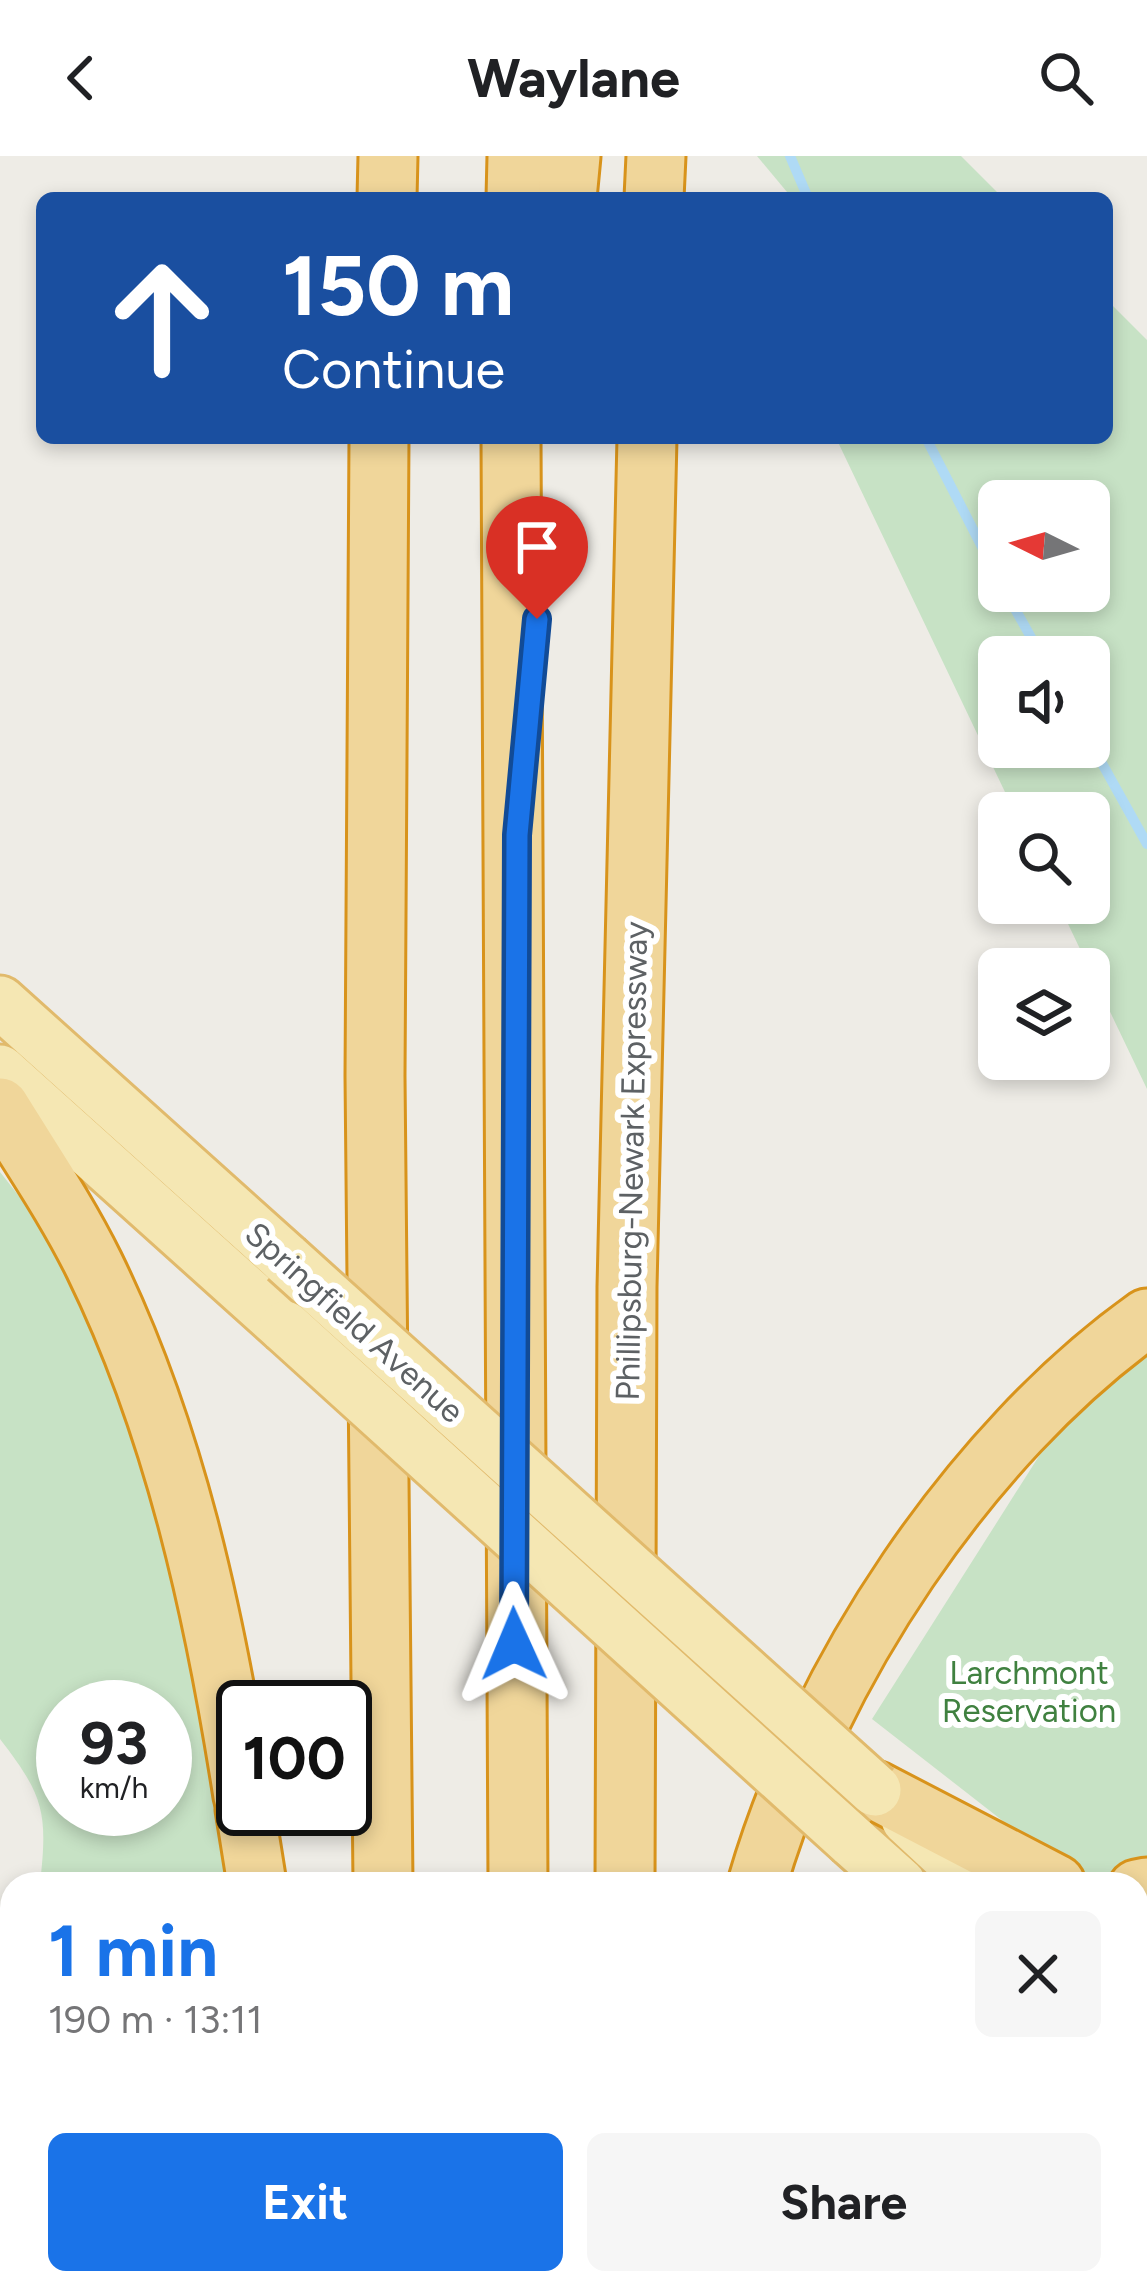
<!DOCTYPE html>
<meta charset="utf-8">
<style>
:root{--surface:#fff;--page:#f6f6f6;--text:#202124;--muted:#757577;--accent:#1a73e8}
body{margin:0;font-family:Figtree,sans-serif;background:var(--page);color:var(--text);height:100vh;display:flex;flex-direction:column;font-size:45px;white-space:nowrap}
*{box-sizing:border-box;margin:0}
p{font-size:39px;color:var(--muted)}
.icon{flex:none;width:66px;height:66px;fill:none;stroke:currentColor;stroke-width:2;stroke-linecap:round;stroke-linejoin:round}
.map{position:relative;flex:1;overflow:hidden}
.sheet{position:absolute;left:0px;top:1716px;width:1149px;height:423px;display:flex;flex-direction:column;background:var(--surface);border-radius:36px 36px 0 0;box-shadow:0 6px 18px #0003}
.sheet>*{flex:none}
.banner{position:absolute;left:36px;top:36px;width:1077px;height:252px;border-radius:18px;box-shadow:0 6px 18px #0003;background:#1a4fa0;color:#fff;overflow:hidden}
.needle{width:78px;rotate:275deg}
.controls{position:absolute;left:978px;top:324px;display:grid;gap:24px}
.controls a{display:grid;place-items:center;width:132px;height:132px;border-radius:18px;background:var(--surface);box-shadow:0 6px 18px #0003;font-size:60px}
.speed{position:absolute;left:36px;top:1524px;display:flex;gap:24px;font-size:60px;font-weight:700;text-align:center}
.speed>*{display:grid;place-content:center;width:156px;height:156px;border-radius:50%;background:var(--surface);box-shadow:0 6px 18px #0003;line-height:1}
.speed small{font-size:30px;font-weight:400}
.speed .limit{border:6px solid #111;border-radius:18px;background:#fff;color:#111}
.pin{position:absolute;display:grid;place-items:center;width:102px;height:102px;color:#fff;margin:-123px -51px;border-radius:50% 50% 50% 0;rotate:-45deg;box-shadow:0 0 12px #0007}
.pin .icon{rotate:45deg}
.me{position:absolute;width:132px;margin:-66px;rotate:359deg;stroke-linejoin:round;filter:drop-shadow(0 0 9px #0008)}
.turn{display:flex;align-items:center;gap:42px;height:252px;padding:0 48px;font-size:54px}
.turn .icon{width:156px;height:156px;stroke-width:2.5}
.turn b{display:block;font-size:84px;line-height:102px}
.round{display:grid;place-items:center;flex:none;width:126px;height:126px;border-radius:18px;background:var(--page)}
.summary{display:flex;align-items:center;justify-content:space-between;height:204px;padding:0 48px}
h1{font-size:72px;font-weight:700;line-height:90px;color:var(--accent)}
.action{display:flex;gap:24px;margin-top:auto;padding:24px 48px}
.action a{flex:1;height:138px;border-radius:18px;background:var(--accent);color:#fff;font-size:48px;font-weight:700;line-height:138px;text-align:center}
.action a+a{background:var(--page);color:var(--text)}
header{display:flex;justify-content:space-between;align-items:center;height:156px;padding:0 48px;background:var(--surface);font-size:54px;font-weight:700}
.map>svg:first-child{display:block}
</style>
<header><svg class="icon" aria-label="back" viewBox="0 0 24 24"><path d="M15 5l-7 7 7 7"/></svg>Waylane<svg class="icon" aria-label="search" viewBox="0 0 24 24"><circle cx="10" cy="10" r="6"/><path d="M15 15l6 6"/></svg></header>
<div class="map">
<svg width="1147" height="2138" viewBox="0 0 1147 2138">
<rect width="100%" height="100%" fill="#eeece6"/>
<g fill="#c7e2c5" fill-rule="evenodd">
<path d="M757,0H961L1003,42H792Z"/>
<path d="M1107,144L1147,184V933L1058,747H1089V657H1015L836,282H1107ZM999,345H1089V435H999ZM999,501H1089V591H999Z"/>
<path d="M0,1016L64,1097L153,1335L207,1578L227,1728H40C48,1656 44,1640 0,1583ZM63,1551H165V1653H63Z"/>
<path d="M1147,1130V1777L1137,1769V1728H1084L872,1563Z"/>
<path d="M12,1814V2127H171V2138H0V1834Z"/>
</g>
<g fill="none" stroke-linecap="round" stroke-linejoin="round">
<g stroke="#afdaf5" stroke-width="10">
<path d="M790,0L808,42"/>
<path d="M926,282L999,424"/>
<path d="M1005,435L1042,501"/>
<path d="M1089,584L1147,688"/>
</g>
<g stroke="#e1ba6c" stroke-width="57">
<g id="major">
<path d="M0,846L286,1103"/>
<path d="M0,915L285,1171"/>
<path d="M907,1663L977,1728"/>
<path d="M852,1685L900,1728"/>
<path d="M1137,1875L1147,1884"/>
<path d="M1137,1940L1147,1948"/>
</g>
</g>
<g stroke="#d8931b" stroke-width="63">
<g id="highway">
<path d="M387,42L388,0"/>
<path d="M516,42L517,0"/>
<path d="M567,42L571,0"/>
<path d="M654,42L656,0"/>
<path d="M379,282L375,920L383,1728"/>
<path d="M511,282L518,1728"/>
<path d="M0,951C32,1003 67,1054 94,1109C175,1274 215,1460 243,1640"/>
<path d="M875,1634L1056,1728"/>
<path d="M245,1653L257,1728"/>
<path d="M625,1728L627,1131L647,282"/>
<path d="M757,1728C818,1518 969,1289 1147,1162"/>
<path d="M1137,1733L1147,1731"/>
<path d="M307,2127L308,2138"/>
<path d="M388,2127V2138"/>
<path d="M524,2127V2138"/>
<path d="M630,2127V2138"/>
<path d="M679,2138L680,2127"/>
</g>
</g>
<use href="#major" stroke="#f5e7b3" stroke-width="51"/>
<use href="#highway" stroke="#f0d69a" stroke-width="57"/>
<g stroke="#e1ba6c" stroke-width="57" stroke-linecap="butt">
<g id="major-bridge">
<path d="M286,1103L875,1634"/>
<path d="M285,1171L852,1685"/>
</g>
</g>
<use href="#major-bridge" stroke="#f5e7b3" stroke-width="51"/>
</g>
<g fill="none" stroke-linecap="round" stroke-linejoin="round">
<g stroke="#114b97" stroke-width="30">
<path id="route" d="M514,1488L517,679L537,463"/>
</g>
<use href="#route" stroke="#1a73e8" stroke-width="21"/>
</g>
<g text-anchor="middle" stroke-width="12" stroke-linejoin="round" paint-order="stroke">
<g font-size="33" fill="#5d6164" stroke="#fff">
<text transform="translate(631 1005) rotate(-89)" y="12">Phillipsburg-Newark Expressway</text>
<text transform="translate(355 1166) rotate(42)" y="12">Springfield Avenue</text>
</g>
<g font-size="33" fill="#408140" stroke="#fff">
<text x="1029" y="1528">Larchmont<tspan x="1029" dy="38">Reservation</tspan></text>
</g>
</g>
</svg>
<div class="controls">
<a><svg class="needle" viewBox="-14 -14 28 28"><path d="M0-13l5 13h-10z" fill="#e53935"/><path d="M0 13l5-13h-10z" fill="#757577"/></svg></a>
<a><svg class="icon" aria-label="sound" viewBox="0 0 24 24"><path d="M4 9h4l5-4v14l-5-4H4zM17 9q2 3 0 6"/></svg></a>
<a><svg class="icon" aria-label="search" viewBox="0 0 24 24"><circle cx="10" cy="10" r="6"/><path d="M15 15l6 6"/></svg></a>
<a><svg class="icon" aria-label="layers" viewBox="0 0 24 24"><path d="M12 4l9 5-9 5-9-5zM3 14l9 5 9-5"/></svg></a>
</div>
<div class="speed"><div>93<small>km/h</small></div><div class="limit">100</div></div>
<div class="pin" style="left:537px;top:463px;background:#d93025"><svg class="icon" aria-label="arrive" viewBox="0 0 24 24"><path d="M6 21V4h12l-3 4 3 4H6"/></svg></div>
<svg class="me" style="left:514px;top:1488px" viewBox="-20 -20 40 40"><path d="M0-17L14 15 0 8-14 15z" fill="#1a73e8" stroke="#fff" stroke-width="4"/></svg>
<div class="banner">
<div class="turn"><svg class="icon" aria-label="ahead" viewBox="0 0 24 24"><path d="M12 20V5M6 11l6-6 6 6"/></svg><div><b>150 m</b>Continue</div></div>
</div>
<section class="sheet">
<div class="summary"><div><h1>1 min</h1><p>190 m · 13:11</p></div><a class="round"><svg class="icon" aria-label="close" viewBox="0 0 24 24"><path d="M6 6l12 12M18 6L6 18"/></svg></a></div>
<div class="action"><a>Exit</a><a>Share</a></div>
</section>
</div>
